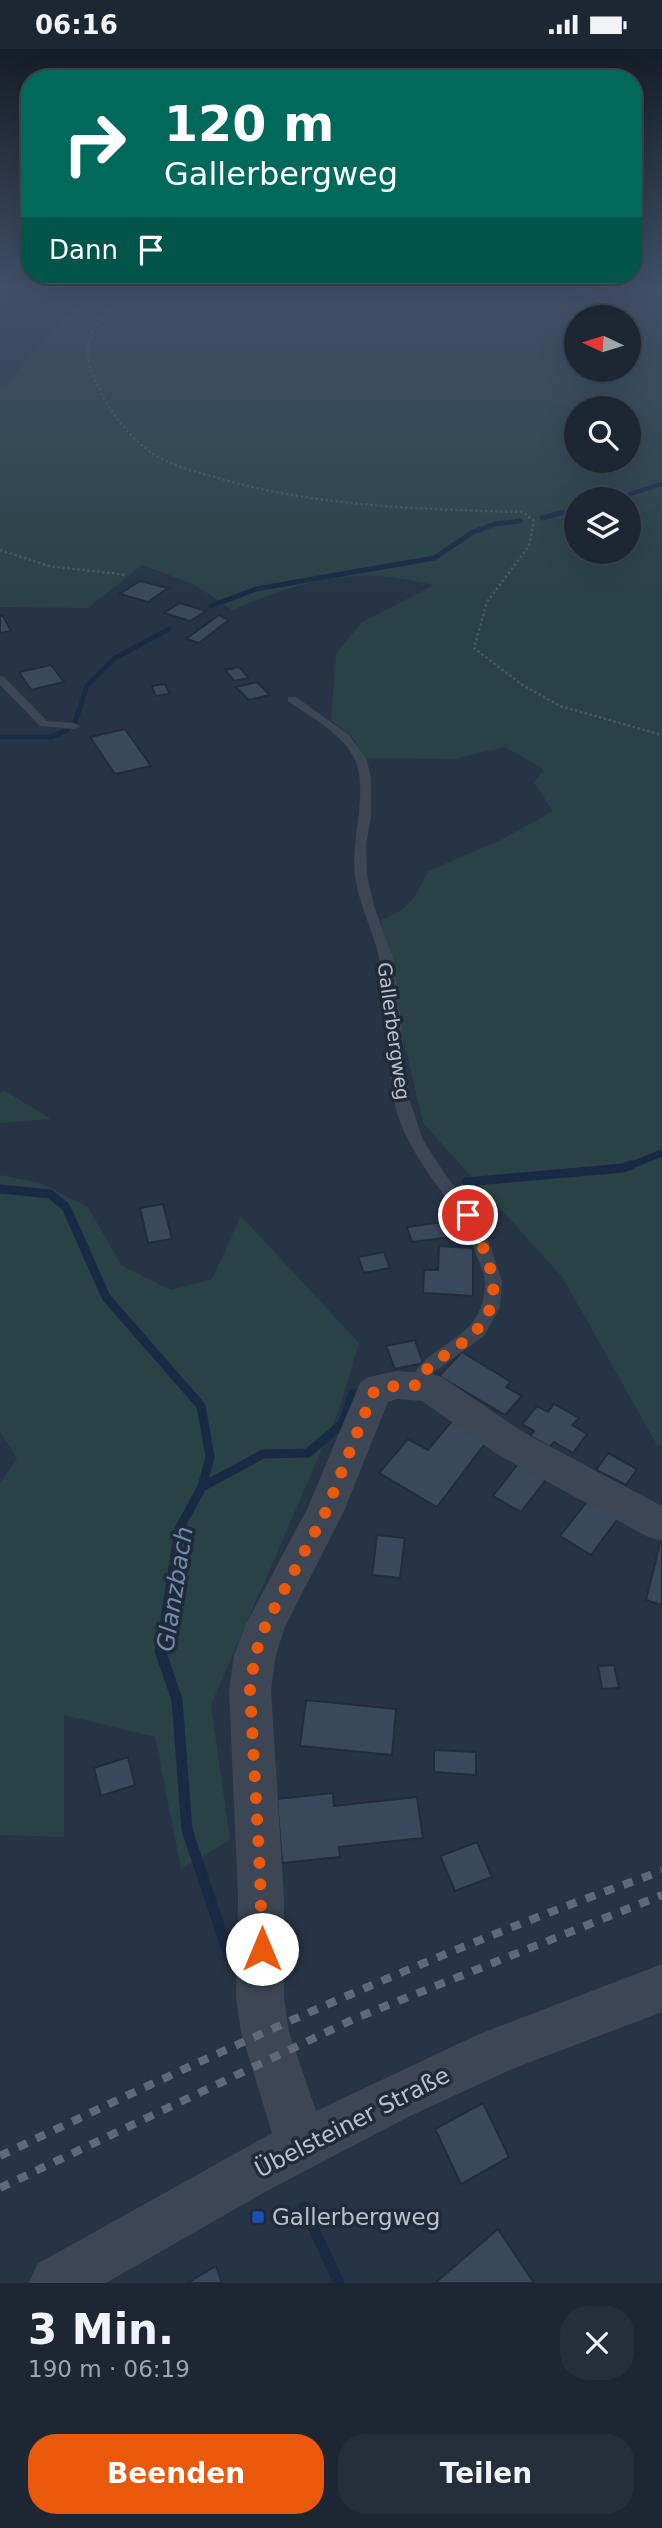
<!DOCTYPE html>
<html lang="de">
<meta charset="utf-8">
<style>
:root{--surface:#1d2734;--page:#252f3c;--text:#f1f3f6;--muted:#a0a5ac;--line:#3b444f;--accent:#ea580c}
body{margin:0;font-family:"DejaVu Sans",sans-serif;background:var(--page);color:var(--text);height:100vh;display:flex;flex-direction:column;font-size:26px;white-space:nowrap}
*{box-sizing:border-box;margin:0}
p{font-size:23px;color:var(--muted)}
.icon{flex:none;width:38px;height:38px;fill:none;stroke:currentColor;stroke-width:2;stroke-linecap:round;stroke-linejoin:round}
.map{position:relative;height:2234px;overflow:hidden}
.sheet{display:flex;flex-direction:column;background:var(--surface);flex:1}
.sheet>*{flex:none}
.top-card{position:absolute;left:21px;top:21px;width:621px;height:214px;border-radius:28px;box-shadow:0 7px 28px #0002,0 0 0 2px var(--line);background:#00695c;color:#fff;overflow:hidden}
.needle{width:46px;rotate:274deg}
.fabs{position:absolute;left:564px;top:256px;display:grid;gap:14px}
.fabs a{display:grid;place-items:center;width:77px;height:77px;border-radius:50%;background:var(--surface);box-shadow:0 7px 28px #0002,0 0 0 2px var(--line);font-size:35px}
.pin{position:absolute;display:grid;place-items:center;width:60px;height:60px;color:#fff;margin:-30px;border:4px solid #fff;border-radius:50%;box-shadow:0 2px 7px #0007}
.me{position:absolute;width:77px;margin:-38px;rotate:0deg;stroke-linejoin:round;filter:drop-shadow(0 0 5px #0008)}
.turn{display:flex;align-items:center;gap:24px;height:147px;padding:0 28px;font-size:32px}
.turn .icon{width:91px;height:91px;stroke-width:2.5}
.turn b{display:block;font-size:49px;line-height:60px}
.then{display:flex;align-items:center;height:66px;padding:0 28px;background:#0003;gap:14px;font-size:26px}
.round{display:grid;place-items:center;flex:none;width:74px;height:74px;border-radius:28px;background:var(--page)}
.overview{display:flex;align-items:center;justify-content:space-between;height:119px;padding:0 28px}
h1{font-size:42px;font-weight:600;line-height:52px}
.cta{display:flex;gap:14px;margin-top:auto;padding:14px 28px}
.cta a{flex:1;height:80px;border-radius:28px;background:var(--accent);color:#fff;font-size:28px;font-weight:600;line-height:80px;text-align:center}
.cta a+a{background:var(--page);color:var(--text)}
.status{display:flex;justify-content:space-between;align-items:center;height:49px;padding:0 35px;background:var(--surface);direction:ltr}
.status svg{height:19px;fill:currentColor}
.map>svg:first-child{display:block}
</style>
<div class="status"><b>06:16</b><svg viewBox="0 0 49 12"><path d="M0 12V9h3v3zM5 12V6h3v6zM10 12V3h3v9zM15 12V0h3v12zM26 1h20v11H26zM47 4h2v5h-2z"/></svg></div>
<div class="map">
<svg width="662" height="2234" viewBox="0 0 662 2234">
<rect width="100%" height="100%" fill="#273445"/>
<g fill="#294246" fill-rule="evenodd">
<path d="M92,237H662V1397L657,1396L563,1229L423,1074L394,949L381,871C410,860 415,849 428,822L501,791L553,762L534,734L543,722L540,718L505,698L454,710L364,709L353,689L331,671L336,605L362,573L434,536C417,533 398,528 380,527C327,524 279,541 232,561L195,536L142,516L88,559L0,558V337L5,336ZM576,268H628V320H576ZM576,359H628V411H576ZM576,450H628V502H576Z"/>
<path d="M5,1042L51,1070L0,1074V1044Z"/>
<path d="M0,1126L41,1134L88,1158L121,1216L171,1241L212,1230L241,1167L359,1294L339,1361L211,1656L230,1791L181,1820L155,1688L64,1666V1788L0,1786V1434L17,1409L0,1383Z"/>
</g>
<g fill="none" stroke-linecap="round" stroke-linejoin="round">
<g stroke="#192b44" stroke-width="4.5">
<path d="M15,239L21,237"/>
<path d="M615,450L662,435"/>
</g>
<g stroke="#192b44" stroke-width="5">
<path d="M542,469L576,460"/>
<path d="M211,557L256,540L434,509L473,483L495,475L520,472"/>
<path d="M75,674L87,637L115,609L169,580"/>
<path d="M0,688H51L67,681"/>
</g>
<path stroke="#192b44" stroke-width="7" d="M627,1118L662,1104"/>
<g stroke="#192b44" stroke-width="9">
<path d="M466,1133L623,1119L631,1116"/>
<path d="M0,1140L50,1145L66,1158L106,1248L201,1357L210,1408L202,1438L179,1480L160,1603"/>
<path d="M202,1438L263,1405L308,1404L343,1374L353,1344"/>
</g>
<g stroke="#192b44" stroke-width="11">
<path d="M160,1601L177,1651L187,1781L229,1906"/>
<path d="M304,2158L339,2234"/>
</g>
</g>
<g fill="#39485b" stroke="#222d3c" stroke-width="2">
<path d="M140,532L168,539L148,553L120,545Z"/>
<path d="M180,554L206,562L190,572L164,564Z"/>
<path d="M219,566L229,571L199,594L186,590Z"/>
<path d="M0,567H3L11,582L0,584Z"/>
<path d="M51,616L64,633L31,641L19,623Z"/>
<path d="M239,618L249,629L234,632L225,621Z"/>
<path d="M257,633L270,646L249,651L236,638Z"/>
<path d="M165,635L170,645L156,647L151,637Z"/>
<path d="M125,680L151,717L115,725L90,688Z"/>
<path d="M163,1155L172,1190L148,1194L140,1159Z"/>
<path d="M463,1170L468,1186L412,1193L407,1178Z"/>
<path d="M439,1197L473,1199V1247L423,1244L424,1221H438Z"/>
<path d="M384,1203L390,1219L364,1224L358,1208Z"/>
<path d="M415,1291L423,1314L395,1320L386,1297Z"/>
<path d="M462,1303L511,1333L506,1338L522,1347L505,1366L439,1327Z"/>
<path d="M554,1355L579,1369L572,1376L587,1385L573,1404L554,1393L550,1398L530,1387L534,1382L522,1375L537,1357L548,1363Z"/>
<path d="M452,1372L487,1392L437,1458L379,1424L408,1390L428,1401Z"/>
<path d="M608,1404L637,1420L626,1436L596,1421Z"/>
<path d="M521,1411L549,1427L521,1463L493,1447Z"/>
<path d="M589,1450L619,1468L591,1506L560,1487Z"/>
<path d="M377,1486L405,1489L400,1529L372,1526Z"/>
<path d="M661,1490L662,1491V1556L646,1551Z"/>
<path d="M614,1616L619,1639L602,1640L598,1617Z"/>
<path d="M306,1651L396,1660L392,1706L300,1697Z"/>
<path d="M434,1701L476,1703V1726L434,1723Z"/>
<path d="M128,1708L135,1736L101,1747L94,1719Z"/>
<path d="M333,1744L334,1757L417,1748L423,1789L339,1798L340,1808L282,1814L277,1750Z"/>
<path d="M477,1793L492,1828L455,1842L440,1807Z"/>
<path d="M483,2054L509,2108L461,2135L435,2080Z"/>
<path d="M498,2180L534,2234H435Z"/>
<path d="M216,2217L222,2234H187Z"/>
</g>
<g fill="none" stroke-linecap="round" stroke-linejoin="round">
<g stroke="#435b5d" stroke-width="2.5" stroke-dasharray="2.5 2.5" stroke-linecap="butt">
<path d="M145,237C111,256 74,283 93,326C106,358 128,390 158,408C176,418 198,423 218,429C317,458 421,460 523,463L534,472L529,497L487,553L474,599L521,635L560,657L662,686"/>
<path d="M0,501L49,517L127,526"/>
</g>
<g fill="#3c4654" fill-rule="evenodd">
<path d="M0,627L4,628L47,672L74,674L80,677L74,680L40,677L0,636Z"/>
<path d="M288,648H296L349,686L367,711L371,729V768L366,796L367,826L374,857L394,912L410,1052L423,1091L445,1125L476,1166L489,1193L502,1232L500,1258L484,1287L434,1323L424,1341L418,1343L412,1341L409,1336C427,1288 483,1297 485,1235C485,1227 481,1218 478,1210C459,1150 407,1114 394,1052C385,1007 388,959 380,914C375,884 359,858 355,827C350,791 369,745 355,711C344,685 310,668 288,652Z"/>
</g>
<path fill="#3c4654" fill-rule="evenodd" d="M397,1322L429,1324L442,1328L523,1383L662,1457V1492L648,1488L497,1405L422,1352L397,1350L388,1353L344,1462L285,1578L276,1606L271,1641L284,1848V1949L289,1983L316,2062L477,1986L662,1915V1963L512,2020L408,2068L263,2144L106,2234H29L37,2215L272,2084L241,1983L236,1949L238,1848L229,1641L234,1606L246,1575L308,1458L360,1334L368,1328Z"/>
<g stroke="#5e6a7b" stroke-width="8" stroke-dasharray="10 10" stroke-linecap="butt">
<path d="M0,2107C217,2003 435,1902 662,1822"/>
<path d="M0,2139L356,1969L662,1846"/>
</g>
</g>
<linearGradient id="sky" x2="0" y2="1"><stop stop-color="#151d26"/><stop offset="0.43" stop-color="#415068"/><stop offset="1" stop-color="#415068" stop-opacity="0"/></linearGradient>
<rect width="662" height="550" fill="url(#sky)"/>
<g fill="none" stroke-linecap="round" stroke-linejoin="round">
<path stroke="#ea580c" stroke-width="12" stroke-dasharray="0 21.6" d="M262,1900L260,1823L250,1641L255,1606L266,1575L326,1462L373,1344L381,1338L418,1336C424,1318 437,1312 451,1302C513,1261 496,1224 468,1166"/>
</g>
<rect fill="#1a4fb4" stroke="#202b3a" stroke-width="2.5" x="251" y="2161" width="14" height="14" rx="3.5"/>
<g text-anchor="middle" stroke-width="7" stroke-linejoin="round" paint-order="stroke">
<g font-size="19" fill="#b9c1cd" stroke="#202b3a">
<text transform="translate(394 982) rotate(82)" y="7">Gallerbergweg</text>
</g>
<g font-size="23" fill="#b9c1cd" stroke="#202b3a">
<text transform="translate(352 2073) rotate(-27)" y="8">Übelsteiner Straße</text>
</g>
<g font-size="23" fill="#b9c1cd" stroke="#202b3a" text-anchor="start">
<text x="272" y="2176">Gallerbergweg</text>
</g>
<g font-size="24" font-style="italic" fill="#728bad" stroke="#202b3a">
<text transform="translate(175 1540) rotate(-81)" y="8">Glanzbach</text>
</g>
</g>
</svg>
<div class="fabs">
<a><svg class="needle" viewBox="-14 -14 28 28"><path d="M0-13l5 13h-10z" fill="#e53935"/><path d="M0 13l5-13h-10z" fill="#a0a5ac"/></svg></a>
<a><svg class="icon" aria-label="search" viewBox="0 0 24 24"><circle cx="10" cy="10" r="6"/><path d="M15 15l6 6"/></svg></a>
<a><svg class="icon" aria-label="layers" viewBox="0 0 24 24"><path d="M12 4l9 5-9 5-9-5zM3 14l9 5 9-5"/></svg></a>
</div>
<div class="pin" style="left:468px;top:1166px;background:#d93025"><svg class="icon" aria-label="arrive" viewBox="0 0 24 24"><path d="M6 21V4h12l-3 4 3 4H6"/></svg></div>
<svg class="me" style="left:262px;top:1900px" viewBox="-20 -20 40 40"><circle r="19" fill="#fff"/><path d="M0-13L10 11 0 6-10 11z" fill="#ea580c"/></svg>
<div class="top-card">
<div class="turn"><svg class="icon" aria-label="right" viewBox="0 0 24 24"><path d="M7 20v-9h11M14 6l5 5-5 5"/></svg><div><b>120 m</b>Gallerbergweg</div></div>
<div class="then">Dann<svg class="icon" aria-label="arrive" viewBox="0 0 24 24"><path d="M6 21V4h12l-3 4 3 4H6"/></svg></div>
</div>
</div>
<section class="sheet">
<div class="overview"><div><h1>3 Min.</h1><p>190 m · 06:19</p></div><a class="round"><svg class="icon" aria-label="close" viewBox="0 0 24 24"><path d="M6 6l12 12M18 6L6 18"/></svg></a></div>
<div class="cta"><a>Beenden</a><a>Teilen</a></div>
</section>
